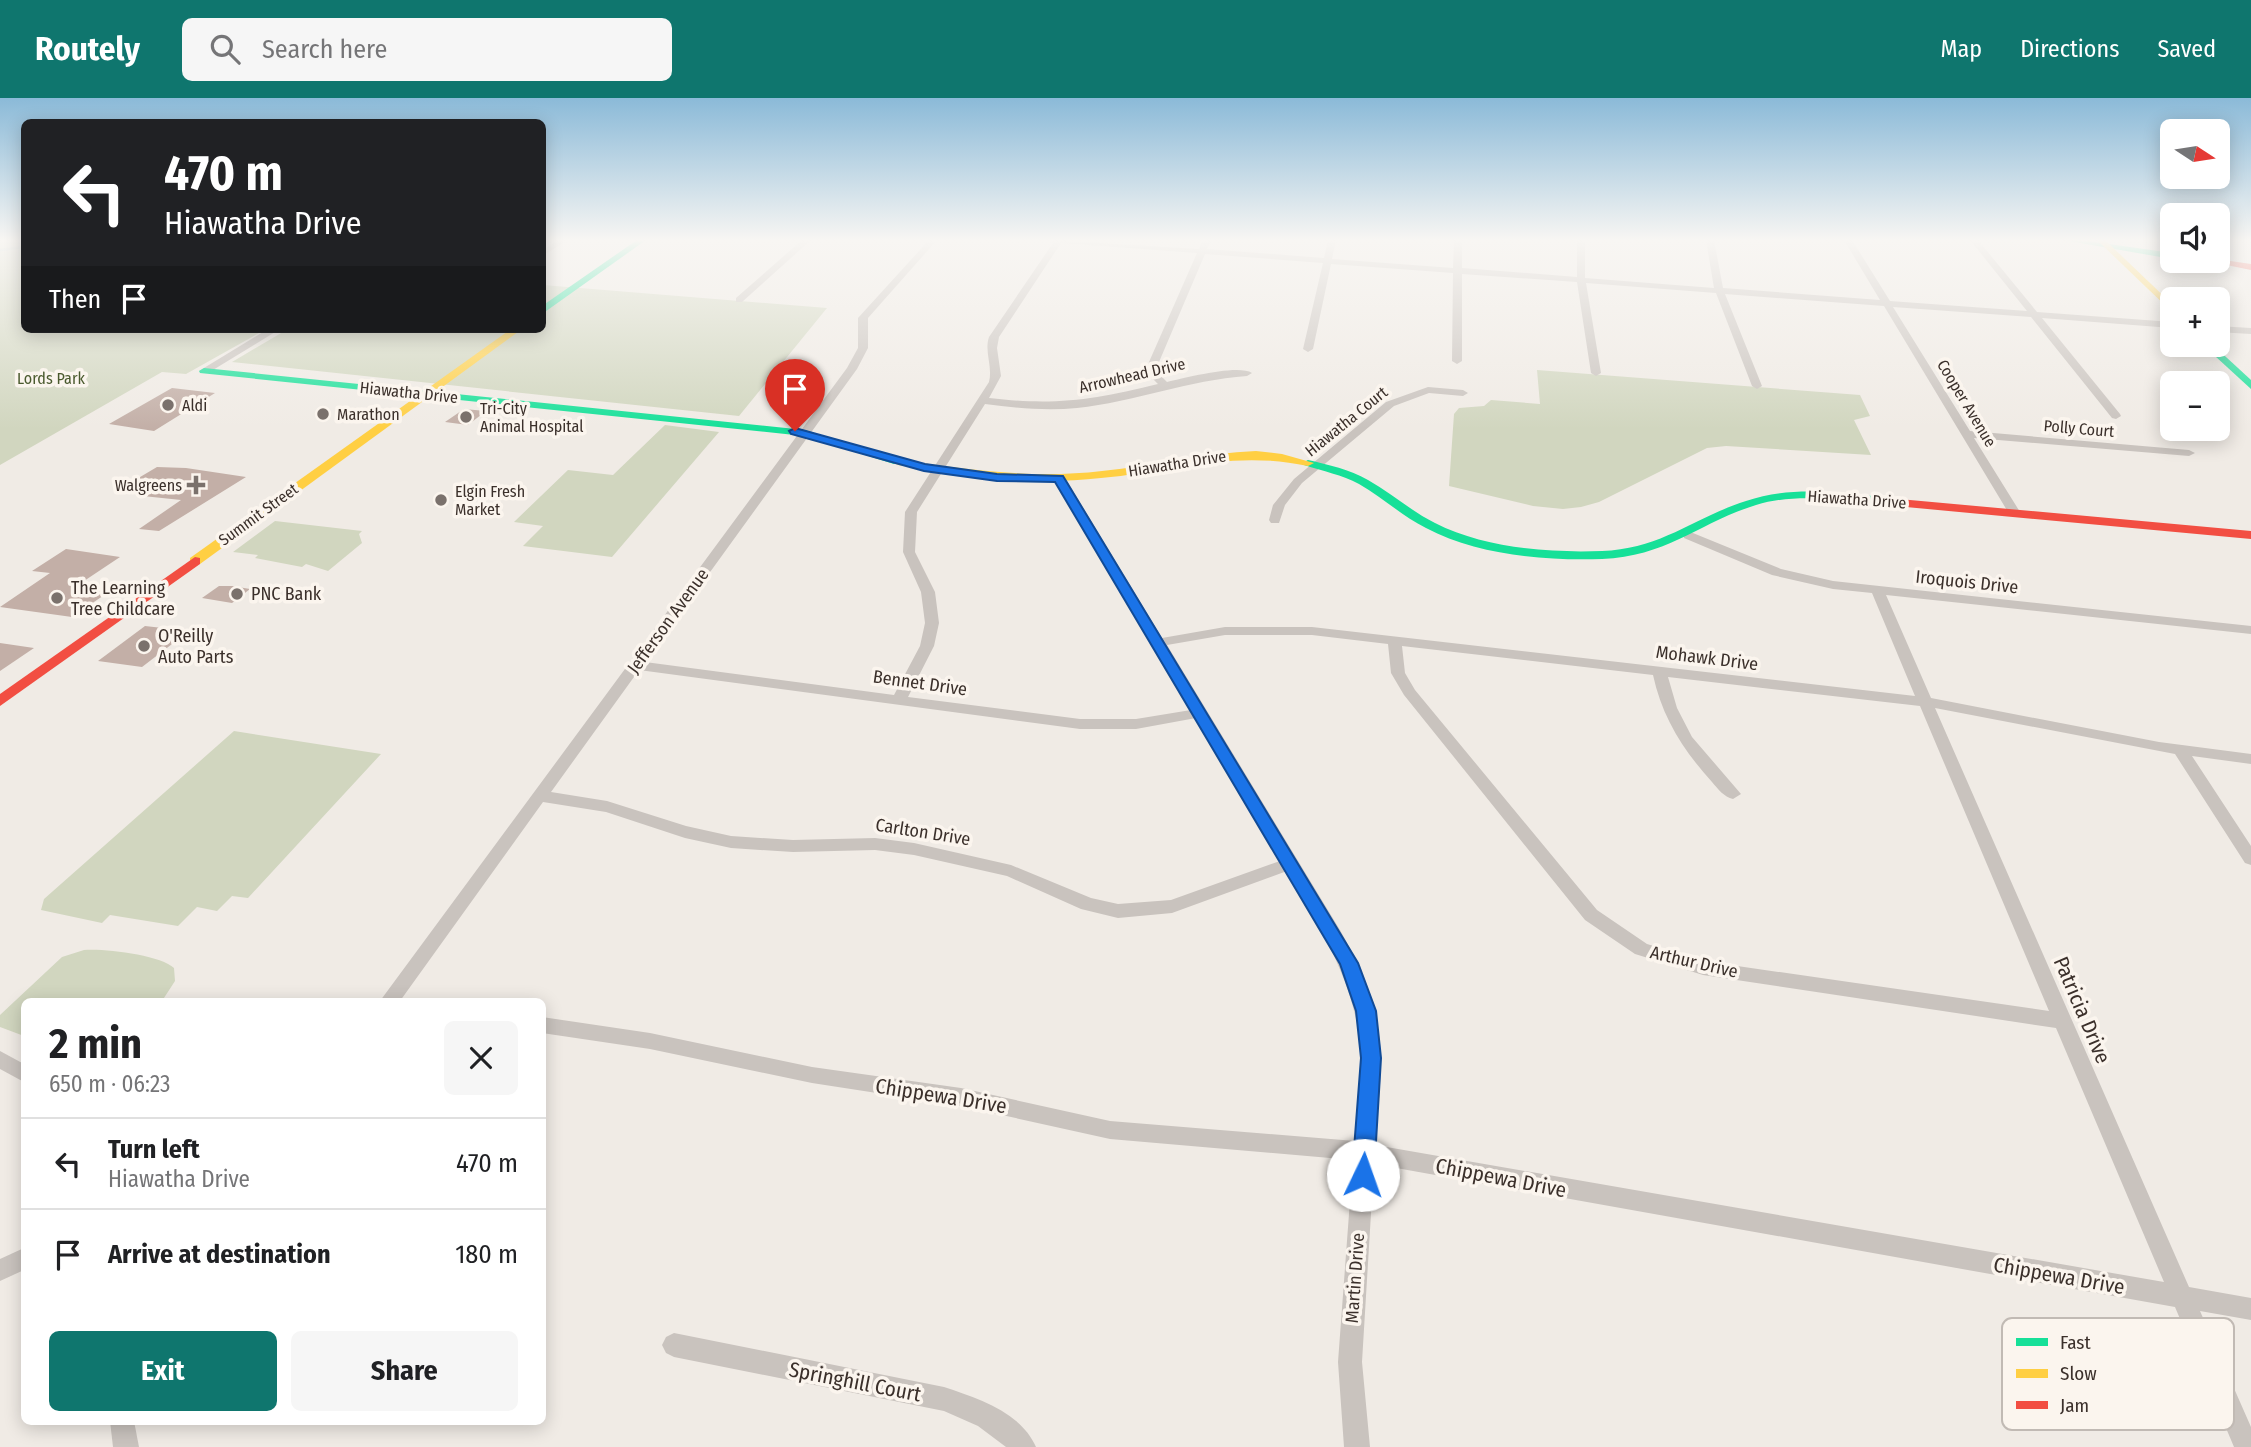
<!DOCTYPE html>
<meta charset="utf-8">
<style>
:root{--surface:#fff;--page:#f6f6f6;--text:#202124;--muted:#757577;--line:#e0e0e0;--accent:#0f766e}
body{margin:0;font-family:"Fira Sans Condensed",sans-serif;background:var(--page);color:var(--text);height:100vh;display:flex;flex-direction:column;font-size:26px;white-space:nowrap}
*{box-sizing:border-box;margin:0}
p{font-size:23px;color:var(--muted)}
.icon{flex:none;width:38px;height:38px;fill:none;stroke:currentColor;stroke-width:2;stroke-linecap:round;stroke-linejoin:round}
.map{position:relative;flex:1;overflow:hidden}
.side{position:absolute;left:21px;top:900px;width:525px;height:427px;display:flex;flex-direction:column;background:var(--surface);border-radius:10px;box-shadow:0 4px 18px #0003}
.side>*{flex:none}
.top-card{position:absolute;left:21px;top:21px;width:525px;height:214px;border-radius:10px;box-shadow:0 4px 18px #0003;background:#202124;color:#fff;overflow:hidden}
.needle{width:46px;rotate:102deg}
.tools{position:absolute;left:2160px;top:21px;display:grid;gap:14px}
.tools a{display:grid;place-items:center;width:70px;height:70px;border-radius:10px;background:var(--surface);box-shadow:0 4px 18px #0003;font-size:35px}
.pin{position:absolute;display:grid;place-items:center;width:60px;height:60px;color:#fff;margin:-72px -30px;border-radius:50% 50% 50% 0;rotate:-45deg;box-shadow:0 0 7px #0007}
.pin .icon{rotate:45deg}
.me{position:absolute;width:77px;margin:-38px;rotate:3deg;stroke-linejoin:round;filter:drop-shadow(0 0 5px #0008)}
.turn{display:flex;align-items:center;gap:24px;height:147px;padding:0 28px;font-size:32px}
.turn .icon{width:91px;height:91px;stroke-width:2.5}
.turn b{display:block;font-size:49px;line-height:60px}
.then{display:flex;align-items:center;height:66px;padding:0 28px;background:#0003;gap:14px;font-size:26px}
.round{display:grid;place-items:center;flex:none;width:74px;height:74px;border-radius:10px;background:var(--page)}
.head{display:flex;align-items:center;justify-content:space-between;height:119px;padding:0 28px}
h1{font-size:42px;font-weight:700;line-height:52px}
.button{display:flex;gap:14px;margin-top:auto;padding:14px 28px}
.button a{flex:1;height:80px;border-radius:10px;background:var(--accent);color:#fff;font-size:28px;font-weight:700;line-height:80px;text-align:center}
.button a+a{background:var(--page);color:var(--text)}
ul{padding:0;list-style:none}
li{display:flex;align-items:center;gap:21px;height:91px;padding:0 28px;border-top:2px solid var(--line)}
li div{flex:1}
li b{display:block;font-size:26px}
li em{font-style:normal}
header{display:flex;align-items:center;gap:42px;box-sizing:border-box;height:98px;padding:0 35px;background:var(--accent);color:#fff}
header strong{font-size:33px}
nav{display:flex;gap:38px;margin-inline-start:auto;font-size:24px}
.search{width:490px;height:63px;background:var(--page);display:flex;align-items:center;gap:18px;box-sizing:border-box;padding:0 24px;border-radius:10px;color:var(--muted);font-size:26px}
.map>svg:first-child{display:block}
</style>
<header>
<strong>Routely</strong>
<div class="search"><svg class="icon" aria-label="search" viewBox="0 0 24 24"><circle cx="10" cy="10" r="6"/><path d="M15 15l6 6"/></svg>Search here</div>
<nav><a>Map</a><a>Directions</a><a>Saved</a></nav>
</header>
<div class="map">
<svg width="2251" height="1349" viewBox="0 0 2251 1349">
<rect width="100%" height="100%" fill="#f0ebe5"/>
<g fill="#d1d6bf">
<path d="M0,142H24V231H266L186,276L162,274L0,367Z"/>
<path d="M543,187L827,210L739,318L232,264L288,231H542Z"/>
<path d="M1537,272L1860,297L1870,318L1854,322L1871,357L1726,348L1707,350L1599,404L1581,409L1563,411L1533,408L1449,388L1454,316L1459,310L1484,308L1491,302L1540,306Z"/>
<path d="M665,327L719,334L612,459L523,448L543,428L514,424L568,372L613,377Z"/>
<path d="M275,423L362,433L359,436L362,445L328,473L306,466L302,469L255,460L258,457L233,454Z"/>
<path d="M234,633L381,656L248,800L232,798L217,813L197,809L178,828L110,817L102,825L41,812L44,801Z"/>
<path d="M84,852C103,850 161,857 174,870L175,883L162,903H24V938L0,929V917L62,859Z"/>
</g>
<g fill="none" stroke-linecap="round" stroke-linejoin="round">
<path stroke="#a1c2c1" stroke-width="2.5" d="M0,152L24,149"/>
</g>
<g fill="#c3afa7">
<path d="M172,290L215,295L154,333L109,326Z"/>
<path d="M464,311L486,313L468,327L445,324Z"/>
<path d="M157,369L186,370L246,379L159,433L139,431L181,402L143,398L158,388L130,385Z"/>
<path d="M66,451L120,459L78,487L113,491L72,519L0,509L50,475L32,473Z"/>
<path d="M219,488H232L250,491L232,505L202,500Z"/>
<path d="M145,528L189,533L142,569L98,563Z"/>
<path d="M0,545L34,550L0,573Z"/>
</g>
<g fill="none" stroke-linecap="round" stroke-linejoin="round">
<g fill="#c9c3be" fill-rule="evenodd">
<path d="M559,142H568L542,158V152Z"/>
<path d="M802,142H811L742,204H736V200Z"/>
<path d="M929,142H937L868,220V250L857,271L645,564L894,597L920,548L925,525L921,494L903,454L905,414L989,284C993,268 984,254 989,239L1053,145L1049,142L1199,151L1203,142H1211L1207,151L1324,160L1328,142H1336L1332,161L1453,170L1454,142H1462V170L1577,179V142H1585V180L1714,190L1706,142H1714L1723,190L1880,202L1844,142H1852L1890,203L2027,213L1970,142H1978L2037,214L2172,224V230L2042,220L2120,316L2121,318L2116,321L2112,320L2031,219L1893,209L1970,333L2189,352L2195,355L2189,358L1974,340L2020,414L2014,418L2008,414L1884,208L1725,196L1762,288L1757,291L1752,288L1716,195L1586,185L1601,275L1596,278L1591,275L1577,184L1462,176V263L1457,266L1452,263L1453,175L1331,166L1313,251L1308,254L1303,251L1323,165L1205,156L1159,264L1157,274L1167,284C1185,280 1238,266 1252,275L1247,278C1189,282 1134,304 1077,310C1046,313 1015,310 985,306L917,414L915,454L935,494L939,525L934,548L908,599L1080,621H1136L1191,612L1053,380L1059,377L1065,380L1162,540L1225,529H1312L1915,598L1872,495L1833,491L1772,477L1684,440V434L1688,433L1781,471L1833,483L2251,528V536L1886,497L1931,600L2159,644L2251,656V666L2192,658L2251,748V767L2245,765L2175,656L1935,610L2189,1189L2251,1200V1222L2200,1213L2251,1329V1349H2234L2175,1209L1374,1066L1362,1264L1370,1349H1344L1338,1264L1353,1062L1110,1041L961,1008L812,985L650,951L542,935V919L650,935L812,969L961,990L1110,1023L1355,1043C1357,1015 1362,985 1361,957C1357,887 1321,831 1287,773L1172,815L1118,820L1081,811L1007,778L914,757L875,752L793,754L731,750L685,740L606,714L543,704L400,903H380L847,270L858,250V220ZM1061,145L1197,155L1149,264L1147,275L1158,286C1093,302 1055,308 989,300L1001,278L997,250L999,239ZM1225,537H1312L1388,546L1391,575L1404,597L1585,822L1635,856L1703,877L2056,930L2164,1184L1375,1047C1377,1018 1381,989 1381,960C1380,915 1362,871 1340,832L1167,547ZM1402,548L1653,577C1662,619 1683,652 1712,684C1718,691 1724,699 1733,701L1741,696L1692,639L1677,610L1668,579L1920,608L2049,913L1703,863L1647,846L1597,812L1415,592L1405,575ZM639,572L1080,631H1136L1196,620L1280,763L1171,802L1118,806L1091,800L1011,767L914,745L875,740L793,742L731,738L686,728L607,703L551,694Z"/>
<path d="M2217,228L2251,230V236L2217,234Z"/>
<path d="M268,231H280L208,275L199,273Z"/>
<path d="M1428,289L1463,292L1468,295L1463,298L1429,295L1394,308L1302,385L1285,407L1279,425H1271L1269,422L1273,407L1294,381L1386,304Z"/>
<path d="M0,953L24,966V984L0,971Z"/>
<path d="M24,1150V1172L0,1183V1161Z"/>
<path d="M674,1235L944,1289C977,1300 1021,1314 1036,1349H1006L978,1328L944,1313L674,1259L666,1255L662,1247L666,1239Z"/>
<path d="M110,1323H134L139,1349H113Z"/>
</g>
<g fill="#16e098" fill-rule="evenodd">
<path d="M637,142H646L542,216V208Z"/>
<path d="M2063,142H2081L2172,155V161Z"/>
<path d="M2203,247H2213L2251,282V291Z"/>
<path d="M204,270L805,332L904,364L894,366L804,338L200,275L199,273Z"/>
<path d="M1308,362C1329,367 1349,371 1368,382C1391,395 1411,413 1435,425C1484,450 1548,455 1602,453C1661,451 1693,420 1746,403C1795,386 1849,396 1899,401L1905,405L1899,409C1853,404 1802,393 1756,407C1698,425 1669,458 1602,461C1545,463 1477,457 1426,430C1402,418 1382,399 1359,386C1342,377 1323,373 1304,367L1302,365Z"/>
</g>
<g fill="#ffcf43" fill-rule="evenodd">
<path d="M2097,142H2105L2172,206V214Z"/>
<path d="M511,231H522L200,466H190V460Z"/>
<path d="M1256,353L1282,356L1314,365L1308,368C1234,352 1174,373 1101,380C1033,388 965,379 898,367L892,364L898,361C965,372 1034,381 1102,373C1154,368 1204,355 1256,353Z"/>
</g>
<g fill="#f24e42" fill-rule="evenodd">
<path d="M2217,161L2251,166V172L2207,163Z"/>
<path d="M1899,401L2251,433V441L1895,408V402Z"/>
<path d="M195,459L200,460V466L0,608V596Z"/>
</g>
</g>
<linearGradient id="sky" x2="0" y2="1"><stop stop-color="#8bbad8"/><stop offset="0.43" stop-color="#f8f6f3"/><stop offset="1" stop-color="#f8f6f3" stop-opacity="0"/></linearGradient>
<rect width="2251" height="331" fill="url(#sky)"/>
<path fill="#1a73e8" stroke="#114b97" stroke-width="2" d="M795,330L925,366L997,376L1063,378L1358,865L1376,913L1381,960L1374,1077L1371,1084L1363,1086L1355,1084L1352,1077L1361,960L1356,913L1340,866L1055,384L997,383L924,373L791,336L789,333Z"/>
<g fill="#7a716c" stroke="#fbf5ee" stroke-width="2.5">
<circle cx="168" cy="307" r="7"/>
<circle cx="323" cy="316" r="7"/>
<circle cx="466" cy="319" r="7"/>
<path d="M192.5 376.5h7v7h7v7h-7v7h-7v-7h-7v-7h7z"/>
<circle cx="441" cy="402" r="7"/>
<circle cx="237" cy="496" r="7"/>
<circle cx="57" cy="500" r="7"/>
<circle cx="144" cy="548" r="7"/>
</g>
<g text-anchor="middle" stroke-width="7" stroke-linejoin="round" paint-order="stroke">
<g font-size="16" fill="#3b302b" stroke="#fbf5ee">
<text transform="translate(1132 277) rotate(-13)" y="6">Arrowhead Drive</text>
<text transform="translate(409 294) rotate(6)" y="6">Hiawatha Drive</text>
<text transform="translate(1967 305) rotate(59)" y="6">Cooper Avenue</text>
<text transform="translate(1346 323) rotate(-39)" y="6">Hiawatha Court</text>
<text transform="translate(2079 330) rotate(5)" y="6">Polly Court</text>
<text transform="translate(1177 365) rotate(-9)" y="6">Hiawatha Drive</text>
<text transform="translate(1857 401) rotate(4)" y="6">Hiawatha Drive</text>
<text transform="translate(258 416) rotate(-36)" y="6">Summit Street</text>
</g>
<g font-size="16" fill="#4a5a2e" stroke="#fbf5ee">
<text x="51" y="286">Lords Park</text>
</g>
<g font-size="16" fill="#3b302b" stroke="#fbf5ee" text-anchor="start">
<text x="182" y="313">Aldi</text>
<text x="480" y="316">Tri-City<tspan x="480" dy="18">Animal Hospital</tspan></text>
<text x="337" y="322">Marathon</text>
<text x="182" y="393" text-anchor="end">Walgreens</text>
<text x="455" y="399">Elgin Fresh<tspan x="455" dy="18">Market</tspan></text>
</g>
<g font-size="18" fill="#3b302b" stroke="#fbf5ee">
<text transform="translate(1967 484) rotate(6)" y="6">Iroquois Drive</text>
<text transform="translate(668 523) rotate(-54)" y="6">Jefferson Avenue</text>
<text transform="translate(1707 560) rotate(7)" y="6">Mohawk Drive</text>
<text transform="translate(920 585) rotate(8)" y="6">Bennet Drive</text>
<text transform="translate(923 734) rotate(9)" y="6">Carlton Drive</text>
<text transform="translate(1694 864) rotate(13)" y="6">Arthur Drive</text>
<text transform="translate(1355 1180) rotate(-86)" y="6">Martin Drive</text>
</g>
<g font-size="18" fill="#3b302b" stroke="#fbf5ee" text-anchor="start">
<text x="71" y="496">The Learning<tspan x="71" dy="21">Tree Childcare</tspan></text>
<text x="251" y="502">PNC Bank</text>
<text x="158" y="544">O'Reilly<tspan x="158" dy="21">Auto Parts</tspan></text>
</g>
<g font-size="21" fill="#3b302b" stroke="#fbf5ee">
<text transform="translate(2082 912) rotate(67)" y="7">Patricia Drive</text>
<text transform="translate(941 998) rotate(9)" y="7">Chippewa Drive</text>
<text transform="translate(1501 1080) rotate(11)" y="7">Chippewa Drive</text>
<text transform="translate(2059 1178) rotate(10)" y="7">Chippewa Drive</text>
<text transform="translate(855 1284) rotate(11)" y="7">Springhill Court</text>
</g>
</g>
<rect x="2002" y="1220" width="232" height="112" rx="10" fill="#fbf5ee" stroke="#c1bab4" stroke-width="2"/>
<rect x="2016" y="1240" width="32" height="8" fill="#16e098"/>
<rect x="2016" y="1271" width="32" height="9" fill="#ffcf43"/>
<rect x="2016" y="1303" width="32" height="8" fill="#f24e42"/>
<g font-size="19" fill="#3b302b">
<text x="2060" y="1251">Fast</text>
<text x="2060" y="1282">Slow</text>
<text x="2060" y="1314">Jam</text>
</g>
</svg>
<div class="tools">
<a><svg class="needle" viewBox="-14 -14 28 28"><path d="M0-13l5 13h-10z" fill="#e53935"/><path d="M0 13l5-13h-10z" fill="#757577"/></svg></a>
<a><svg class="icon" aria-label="sound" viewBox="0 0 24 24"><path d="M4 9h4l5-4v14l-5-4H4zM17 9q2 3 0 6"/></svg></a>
<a>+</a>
<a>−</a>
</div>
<div class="pin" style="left:795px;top:333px;background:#d93025"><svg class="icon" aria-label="arrive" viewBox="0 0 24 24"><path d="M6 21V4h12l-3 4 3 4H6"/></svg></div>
<svg class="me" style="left:1363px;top:1077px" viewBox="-20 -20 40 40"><circle r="19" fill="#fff"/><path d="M0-13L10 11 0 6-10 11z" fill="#1a73e8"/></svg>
<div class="top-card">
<div class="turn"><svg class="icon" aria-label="left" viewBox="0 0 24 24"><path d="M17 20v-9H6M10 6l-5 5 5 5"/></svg><div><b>470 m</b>Hiawatha Drive</div></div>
<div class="then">Then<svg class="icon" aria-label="arrive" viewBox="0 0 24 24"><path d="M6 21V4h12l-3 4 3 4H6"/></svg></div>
</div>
<section class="side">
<div class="head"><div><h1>2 min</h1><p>650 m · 06:23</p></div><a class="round"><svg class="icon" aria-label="close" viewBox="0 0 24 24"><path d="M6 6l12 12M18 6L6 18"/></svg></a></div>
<ul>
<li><svg class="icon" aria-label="left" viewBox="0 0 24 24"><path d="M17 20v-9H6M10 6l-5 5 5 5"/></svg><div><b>Turn left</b><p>Hiawatha Drive</p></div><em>470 m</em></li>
<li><svg class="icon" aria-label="arrive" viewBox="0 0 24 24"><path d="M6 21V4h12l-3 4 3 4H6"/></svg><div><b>Arrive at destination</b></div><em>180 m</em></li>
</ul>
<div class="button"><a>Exit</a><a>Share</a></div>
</section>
</div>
